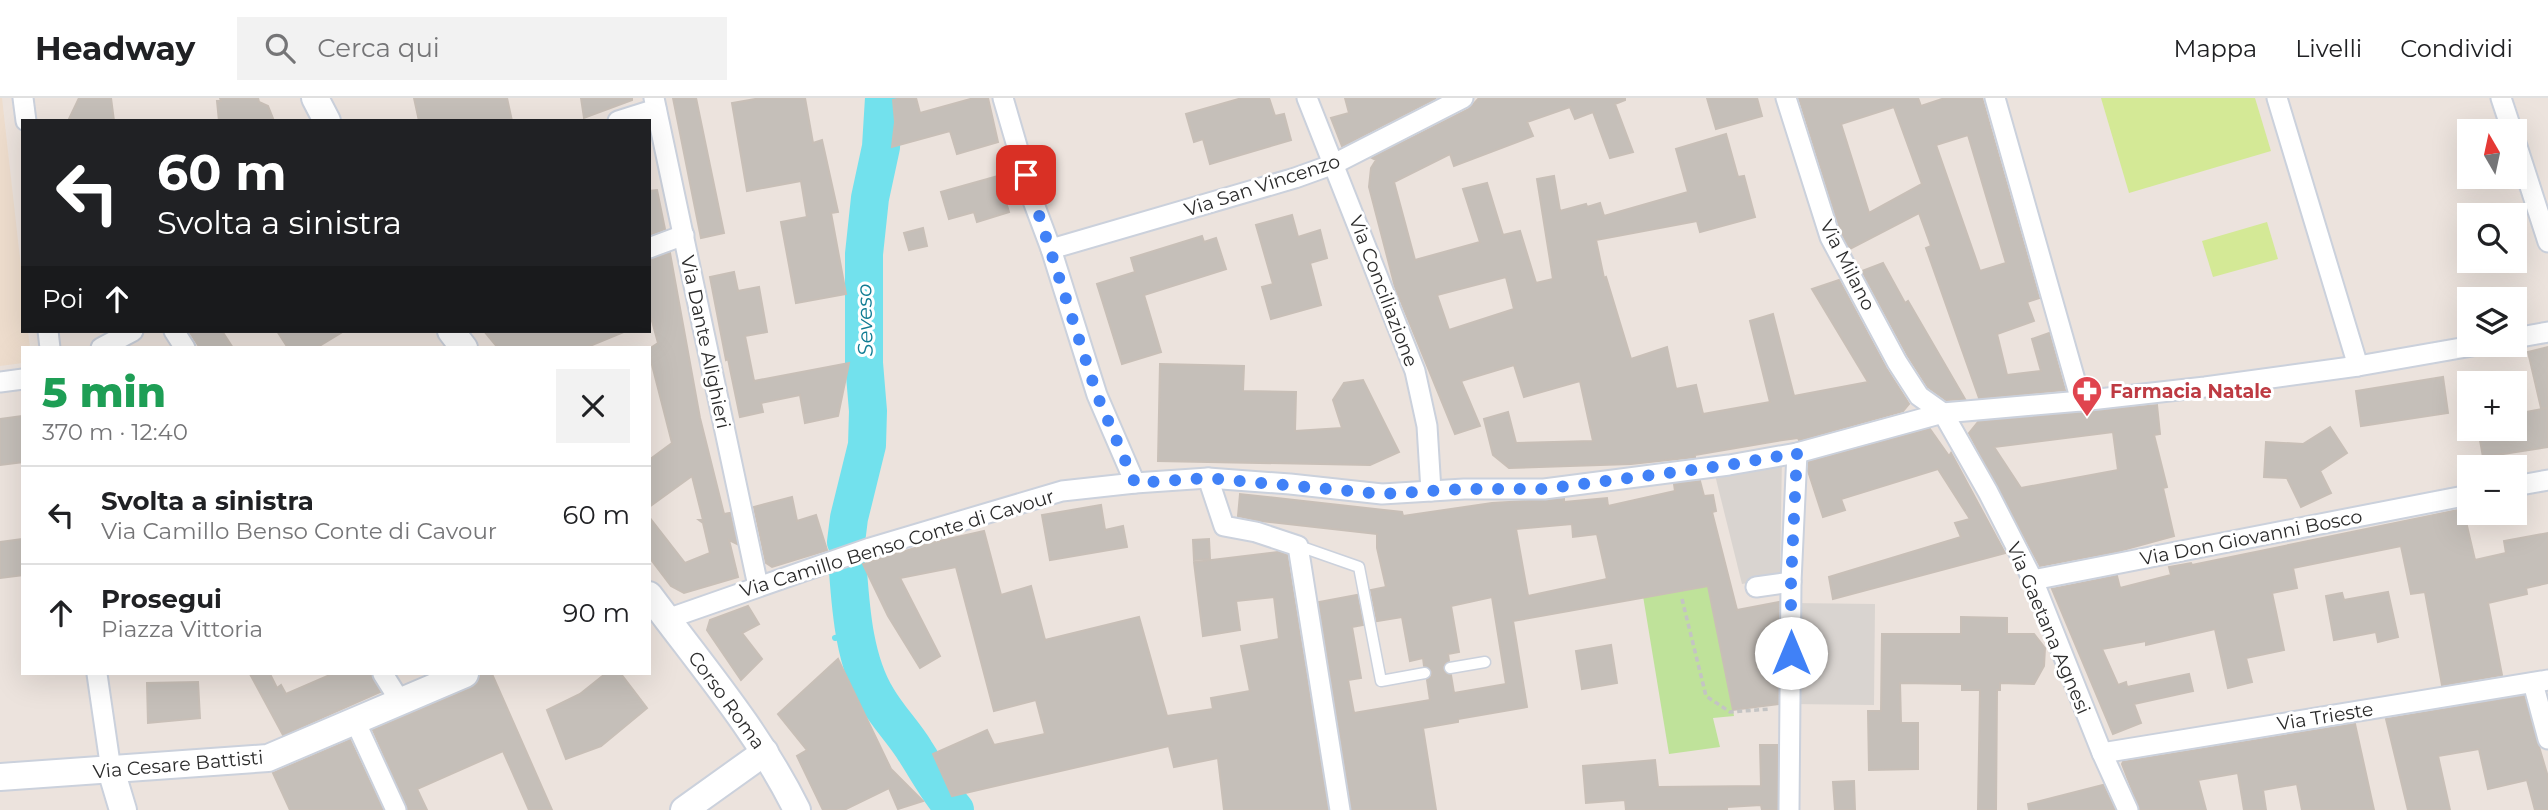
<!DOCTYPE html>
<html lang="it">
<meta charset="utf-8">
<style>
:root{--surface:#fff;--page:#f2f2f2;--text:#202124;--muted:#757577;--line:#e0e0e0}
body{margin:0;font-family:Montserrat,sans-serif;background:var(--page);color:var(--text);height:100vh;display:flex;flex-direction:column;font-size:26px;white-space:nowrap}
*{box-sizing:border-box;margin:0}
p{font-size:23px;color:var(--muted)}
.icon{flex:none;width:38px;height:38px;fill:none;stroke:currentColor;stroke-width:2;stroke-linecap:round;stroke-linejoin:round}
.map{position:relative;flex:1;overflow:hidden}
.details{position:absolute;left:21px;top:248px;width:630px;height:329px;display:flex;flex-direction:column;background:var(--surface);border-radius:0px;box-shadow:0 7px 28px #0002}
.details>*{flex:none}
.guide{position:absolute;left:21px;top:21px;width:630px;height:214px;border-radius:0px;box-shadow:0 7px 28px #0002;background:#202124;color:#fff;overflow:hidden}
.needle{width:46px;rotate:351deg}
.fabs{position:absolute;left:2457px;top:21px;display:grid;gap:14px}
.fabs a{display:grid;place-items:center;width:70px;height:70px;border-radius:0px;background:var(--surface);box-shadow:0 7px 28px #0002;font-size:35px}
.pin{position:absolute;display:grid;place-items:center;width:60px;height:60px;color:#fff;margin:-30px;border-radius:14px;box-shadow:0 4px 10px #0006}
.me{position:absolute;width:77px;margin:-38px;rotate:0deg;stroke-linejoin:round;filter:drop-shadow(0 0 5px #0008)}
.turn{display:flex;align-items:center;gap:24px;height:147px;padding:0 21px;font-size:32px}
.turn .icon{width:91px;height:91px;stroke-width:2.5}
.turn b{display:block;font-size:49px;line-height:60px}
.then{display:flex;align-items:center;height:66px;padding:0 21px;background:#0003;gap:14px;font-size:26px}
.round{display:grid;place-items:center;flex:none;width:74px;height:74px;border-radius:0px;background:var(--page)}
.summary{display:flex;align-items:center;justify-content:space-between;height:119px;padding:0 21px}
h1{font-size:42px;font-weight:800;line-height:52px;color:#1e9e55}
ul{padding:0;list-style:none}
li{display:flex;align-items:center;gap:21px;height:98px;padding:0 21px;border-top:2px solid var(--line)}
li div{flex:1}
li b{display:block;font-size:26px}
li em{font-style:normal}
header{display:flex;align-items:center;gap:42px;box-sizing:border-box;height:98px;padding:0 35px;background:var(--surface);border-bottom:2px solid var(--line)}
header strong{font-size:33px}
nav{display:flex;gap:38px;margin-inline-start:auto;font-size:24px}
.search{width:490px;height:63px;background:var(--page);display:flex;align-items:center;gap:18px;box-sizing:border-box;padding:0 24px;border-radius:0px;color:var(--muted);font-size:26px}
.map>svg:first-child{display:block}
</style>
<header>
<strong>Headway</strong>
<div class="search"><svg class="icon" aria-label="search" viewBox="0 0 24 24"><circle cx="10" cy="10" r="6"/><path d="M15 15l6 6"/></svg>Cerca qui</div>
<nav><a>Mappa</a><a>Livelli</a><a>Condividi</a></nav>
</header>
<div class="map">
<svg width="2548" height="712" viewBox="0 0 2548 712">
<rect width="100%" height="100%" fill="#ece3dd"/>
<path fill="#eeddcd" d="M0,0H2L23,187V233H28L30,250H23V265L0,268Z"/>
<path fill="#bfe29a" d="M1708,488L1734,618L1713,620L1720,649L1669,656L1643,498Z"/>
<g fill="#d4e996">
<path d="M2101,0H2255L2271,53L2129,95Z"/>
<path d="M2267,124L2278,161L2213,179L2202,143Z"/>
</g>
<g fill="#d9d4d0">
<path d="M1782,358L1780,479L1742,486L1713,369Z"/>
<path d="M1791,505L1875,506L1874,607L1791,606Z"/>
</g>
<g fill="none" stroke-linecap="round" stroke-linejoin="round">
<path stroke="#72e1ed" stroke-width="6" d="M835,540L856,536"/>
<g stroke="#72e1ed" stroke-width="38">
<path d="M846,444L849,420L867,347L868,313L864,265V156L870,100L881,49L884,0"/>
<path d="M848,473C851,515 855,564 877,600C888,619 904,635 915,653C928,673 939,694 955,712"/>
</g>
</g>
<g fill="#c5bfb9" stroke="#c8bfb7" stroke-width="2" fill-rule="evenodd">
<path d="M79,0H111L114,23H68Z"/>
<path d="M220,0H258L259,4L268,8L274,23H219L217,3H221Z"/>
<path d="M414,0H507L512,23H419Z"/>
<path d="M581,0H632V2L584,20Z"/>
<path d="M673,0H696L724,135L701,140Z"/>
<path d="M761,0H805L813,45L822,42L838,114L831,115L846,196L796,205L781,124L807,119L801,83L747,93L732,5Z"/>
<path d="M901,0H916L920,15L974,0H988L998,44L957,56L950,33L892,49L895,24L893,2Z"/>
<path d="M1242,0H1269L1275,18L1284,16L1291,42L1210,66L1203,41L1194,44L1186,16Z"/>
<path d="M1345,0H1436L1342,48L1331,20L1349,15Z"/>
<path d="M1479,0H1625V2L1615,6L1633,54L1610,60L1593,14L1575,21L1570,9L1527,24L1533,38L1454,68L1450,56L1394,84L1415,162L1480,144L1463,91L1487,85L1503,137L1520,133L1536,185L1553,181L1537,81L1554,78L1560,113L1586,106L1587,109L1600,105L1604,118L1688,94L1676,51L1726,36L1738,79L1744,78L1755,119L1700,134L1697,123L1596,142L1604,180L1606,179L1631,261L1667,249L1676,291L1696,287L1703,316L1770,304L1750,223L1773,216L1794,298L1868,284L1812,191L1839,182L1886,270L1909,306L1903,313L1799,342L1798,340L1783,342L1695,357V359L1631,366L1509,370L1493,357L1484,321L1508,314L1516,345L1593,343L1580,283L1524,299L1514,267L1461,283L1480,328L1455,336L1395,189L1369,89L1371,70L1376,62L1372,60L1469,11ZM1506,179L1514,211L1449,232L1437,197Z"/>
<path d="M1707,0H1757L1762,18L1716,31Z"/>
<path d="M1799,0H1918L1921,8L1945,0H1982L2039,200L2027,204L2034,223L1997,236L2007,277L2041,273L2032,241L2049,235L2065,292L1979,300L1926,150L1931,148L1919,115L1850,151L1841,134ZM1894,9L1922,86L1869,115L1841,26ZM1968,37L2006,165L1980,173L1936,47Z"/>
<path d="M998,78L1009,114L977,124L974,114L949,121L941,94Z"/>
<path d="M657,92L665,131L649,137V93Z"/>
<path d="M1292,117L1298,139L1320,132L1327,160L1310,165L1321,207L1271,221L1262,189L1273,186L1256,127Z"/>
<path d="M923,130L927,148L909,152L904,135Z"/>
<path d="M1202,138L1204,144L1216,140L1226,171L1144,197L1161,254L1122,266L1097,186L1135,174L1131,160Z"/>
<path d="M670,155L700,320L724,416L730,415L737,446L729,442L738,479L684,495L671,488L649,459V419L685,465L710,455L703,425L699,422H703L692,378L649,409V362L672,345L649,255V251L658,245L649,212V162Z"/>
<path d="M1883,165L1905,205L1908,203L1965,301L1946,302L1928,289L1908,258L1862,173Z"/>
<path d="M734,174L738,193L759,189L767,234L745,238L754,283L849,265L838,318L805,325L800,297L761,305L763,314L740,319L728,261L726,262L710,179Z"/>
<path d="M189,233H222L233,250H200Z"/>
<path d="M277,233H344L316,250H288Z"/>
<path d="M484,233H626L585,250H498Z"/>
<path d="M2548,249V310H2541L2528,254Z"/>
<path d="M1160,266L1244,268L1243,293L1296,294L1295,333L1342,330L1333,302L1344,285L1363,282L1399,354L1370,367L1158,363Z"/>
<path d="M2443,279L2448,315L2361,328L2356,293Z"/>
<path d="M2157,307L2160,336L2154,337L2167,389L2163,390L2174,438L2119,453L2040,468L1969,335L1978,324ZM2113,334L2118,372L2021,390L1994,349Z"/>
<path d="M2548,310V349L2483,359L2478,331H2515V316Z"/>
<path d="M23,318V364L0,367V321Z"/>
<path d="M2330,329L2347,355L2320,373L2331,395L2301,409L2287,380L2264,379L2266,344L2303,346Z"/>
<path d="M1930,331L1949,358L1951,355L2005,455L1833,501L1829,479L1961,439L1955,425L1970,421L1938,371L1841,401L1845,412L1823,419L1808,373L1809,364Z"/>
<path d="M1700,383L1704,398L1713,397L1716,413L1712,414L1737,512L1779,504L1778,606L1733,612L1708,488L1513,523L1527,609L1458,621V624L1423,630L1436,712H1352L1319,504L1357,497L1363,527L1352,529L1361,580L1348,582L1354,615L1430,602L1427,582L1432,578V573L1424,568L1423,560L1410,563L1402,519L1377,523L1371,492L1386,489L1377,450V436L1261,423L1238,418L1240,396L1402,414L1403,418L1492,405L1564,401V404L1607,400L1608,408L1675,393L1674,386ZM1572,426L1573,439L1597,436L1607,481L1528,498L1516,431ZM1492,499L1506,586L1454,595L1451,577L1445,575L1443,571L1445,565L1449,563L1448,556L1459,554L1451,508Z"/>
<path d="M792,399L797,423L816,417L827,452L772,469L766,465L754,409Z"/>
<path d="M1101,407L1105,432L1123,428L1127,449L1050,462L1042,417Z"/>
<path d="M2463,411L2475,462L2506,455L2504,443L2548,435V485L2526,490L2527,496L2488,505L2502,577L2442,587L2425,494L2411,496L2401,448L2293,470L2297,490L2272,495L2284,552L2246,560L2252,584L2228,590L2215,531L2146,547V543L2102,551L2118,587L2126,584L2127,589L2189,576L2193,593L2134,606L2141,625L2113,636L2052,491L2117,478L2120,490L2171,477L2169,469L2191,465L2192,467Z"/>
<path d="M984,433L1001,497L1031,488L1045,542L1139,519L1167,618L1213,611L1211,600L1250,593L1241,548L1279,541L1274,499L1236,503L1240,532L1203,538L1194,464L1278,454L1287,457L1328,712H1224L1218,660L1174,669L1169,648L952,698L933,656L987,632L994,647L1045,636L1036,602L994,613L956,469L900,480L940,558L920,570L888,518L863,466L931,445Z"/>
<path d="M23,441V477L0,480V444Z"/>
<path d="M1209,441L1210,461L1194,462L1193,442Z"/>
<path d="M2388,494L2398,539L2378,544L2376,534L2334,542L2326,498L2342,495L2344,502Z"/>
<path d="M748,508L759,526L742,535L762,561L741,582L707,532L710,522Z"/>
<path d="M1961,519L2007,520V536H2034L2045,550L2044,568L2034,586L2000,585V592H1997L1996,712H1978L1980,592H1962V586L1900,585L1901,625H1918V671L1869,672L1868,613H1881L1882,536H1961Z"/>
<path d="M1611,547L1617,585L1582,591L1576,553Z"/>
<path d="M838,561L891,671L923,703L898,711L889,690L844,712H823L797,658L807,652L778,616Z"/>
<path d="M250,576H270L277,590L281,587L286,596L332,576H371L380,594L283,637Z"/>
<path d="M480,576H492L552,712H529L503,653L417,691L427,712H408L373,632L471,590L478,585Z"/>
<path d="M605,576H621L647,610L601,648L566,661L547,612L580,596Z"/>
<path d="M198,584L200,620L148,625L147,585Z"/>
<path d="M2524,598L2548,679V712H2535L2527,682L2488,691L2479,651L2438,658L2450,712H2408L2386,621Z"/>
<path d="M2355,626L2374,712H2302L2297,686L2263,692L2266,712H2244L2238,675L2198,682L2206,712H2140L2122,666L2123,664Z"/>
<path d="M350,642L383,712H290L273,675Z"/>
<path d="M1760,647H1777V712H1762L1761,707L1727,709V712H1626L1625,702L1586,705L1583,668L1655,662L1658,689L1761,688Z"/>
<path d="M1854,683L1855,712H1835L1833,684Z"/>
<path d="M2103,687L2115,712H2029L2028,706Z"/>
</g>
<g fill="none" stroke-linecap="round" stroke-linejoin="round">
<g stroke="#cbd1dc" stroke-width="13">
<g id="lane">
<path d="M1299,448L1359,469L1381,583L1425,575"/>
<path d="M1450,570L1485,564"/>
</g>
</g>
<g stroke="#cbd1dc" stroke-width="23">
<g id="street">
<path d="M23,0L26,23"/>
<path d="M654,0L758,488"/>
<path d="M1003,0L1033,103L1051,151L1097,297L1135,385"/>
<path d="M1307,0L1415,273L1427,328L1431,393"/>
<path d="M1786,0L1830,139L1897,264L1919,298L1943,315L1988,394L2033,482L2102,655L2128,712"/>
<path d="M1995,0L2081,303"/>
<path d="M2277,0L2358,268"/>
<path d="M2501,0L2512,33"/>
<path d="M618,23L656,11"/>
<path d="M2515,42L2548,144"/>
<path d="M649,150L684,137"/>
<path d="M1051,151L1295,80L1334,66L1463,0"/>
<path d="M48,233L50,250"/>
<path d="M174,233L185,250"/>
<path d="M2515,240L2548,234"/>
<path d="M101,250L133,233"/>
<path d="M0,284L23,281"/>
<path d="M1208,380L1224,428L1256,434L1298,448L1340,712"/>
<path d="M2515,388L2548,382"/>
<path d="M2033,482L2469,397"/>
<path d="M1756,489L1791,484"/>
<path d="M667,521L870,450L1062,393L1135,385L1208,380L1290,386L1382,396L1464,391H1544L1729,367L1797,355L1943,315L2081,303L2205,289L2358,268L2478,247"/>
<path d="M97,576L111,672"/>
<path d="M383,576L400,603"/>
<path d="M2533,585L2548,641"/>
<path d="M355,623L396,712"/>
<path d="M2102,655L2548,582"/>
<path d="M1789,712L1791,484L1797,355"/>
</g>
</g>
<g stroke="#cbd1dc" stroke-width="30">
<g id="secondary">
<path d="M315,0L327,23"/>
<path d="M451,233L464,250"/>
<path d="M649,497C701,567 758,633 797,712"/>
<path d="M111,672L123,712"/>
<path d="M0,679L268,660L465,576"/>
<path d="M684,712L765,654"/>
</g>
</g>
<path stroke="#c4c4c4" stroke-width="3.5" stroke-dasharray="5 3.5" stroke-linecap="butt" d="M1682,501L1706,598L1730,614L1771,611"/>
<use href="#lane" stroke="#fff" stroke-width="10"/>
<use href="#street" stroke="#fff" stroke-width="19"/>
<use href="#secondary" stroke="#fff" stroke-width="26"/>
</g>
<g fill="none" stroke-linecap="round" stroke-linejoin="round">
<path stroke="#4081f7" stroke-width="12" stroke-dasharray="0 21.6" d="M1026,77L1097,297L1135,385L1208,380L1382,396L1464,391H1544L1729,367L1797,355L1791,484V555"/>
</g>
<defs>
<g id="pharmacy-pin" transform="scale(1.575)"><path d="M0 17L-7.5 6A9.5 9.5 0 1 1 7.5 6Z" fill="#e0444e" stroke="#fff"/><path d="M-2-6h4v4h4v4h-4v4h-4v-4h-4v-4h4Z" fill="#fff"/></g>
</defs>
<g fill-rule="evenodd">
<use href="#pharmacy-pin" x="2087" y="293"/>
</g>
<g text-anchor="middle" stroke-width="6" stroke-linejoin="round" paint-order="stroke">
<g font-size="19" fill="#2b2b2b" stroke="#fff">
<text transform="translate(1262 87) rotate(-18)" y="7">Via San Vincenzo</text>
<text transform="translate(1848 167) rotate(63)" y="7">Via Milano</text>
<text transform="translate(1384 193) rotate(69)" y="7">Via Conciliazione</text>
<text transform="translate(706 244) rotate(78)" y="7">Via Dante Alighieri</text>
<text transform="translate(2251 439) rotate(-11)" y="7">Via Don Giovanni Bosco</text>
<text transform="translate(897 445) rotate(-17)" y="7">Via Camillo Benso Conte di Cavour</text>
<text transform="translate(2049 530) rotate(67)" y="7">Via Gaetana Agnesi</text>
<text transform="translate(727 602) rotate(54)" y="7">Corso Roma</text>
<text transform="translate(2325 618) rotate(-9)" y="7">Via Trieste</text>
<text transform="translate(178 666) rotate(-5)" y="7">Via Cesare Battisti</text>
</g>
<g font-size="19" font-weight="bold" fill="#be3a42" stroke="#fff" text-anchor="start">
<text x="2110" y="300">Farmacia Natale</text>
</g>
<g font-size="21" font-style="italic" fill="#107c93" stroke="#fff">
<text transform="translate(865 222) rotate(-91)" y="7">Seveso</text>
</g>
</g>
</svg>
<div class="fabs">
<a><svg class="needle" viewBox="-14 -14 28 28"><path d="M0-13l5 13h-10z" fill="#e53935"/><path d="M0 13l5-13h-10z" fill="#757577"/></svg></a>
<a><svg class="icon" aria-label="search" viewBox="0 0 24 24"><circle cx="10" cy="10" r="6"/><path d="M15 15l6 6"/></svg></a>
<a><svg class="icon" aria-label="layers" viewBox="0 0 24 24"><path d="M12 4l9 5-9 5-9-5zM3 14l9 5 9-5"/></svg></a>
<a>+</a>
<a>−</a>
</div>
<div class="pin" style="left:1026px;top:77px;background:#d93025"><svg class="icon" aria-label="arrive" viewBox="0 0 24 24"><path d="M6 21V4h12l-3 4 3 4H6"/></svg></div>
<svg class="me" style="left:1791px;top:555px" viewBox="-20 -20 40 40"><circle r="19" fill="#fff"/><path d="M0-13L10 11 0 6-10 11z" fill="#4081f7"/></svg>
<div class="guide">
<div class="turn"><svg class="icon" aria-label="left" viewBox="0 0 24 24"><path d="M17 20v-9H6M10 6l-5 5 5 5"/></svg><div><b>60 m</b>Svolta a sinistra</div></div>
<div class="then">Poi<svg class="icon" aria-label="ahead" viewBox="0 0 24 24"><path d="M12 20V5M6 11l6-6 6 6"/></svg></div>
</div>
<section class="details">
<div class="summary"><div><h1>5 min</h1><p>370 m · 12:40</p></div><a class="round"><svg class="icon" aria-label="close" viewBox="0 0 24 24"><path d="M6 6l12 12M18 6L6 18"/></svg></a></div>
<ul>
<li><svg class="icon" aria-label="left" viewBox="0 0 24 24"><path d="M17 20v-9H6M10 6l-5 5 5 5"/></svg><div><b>Svolta a sinistra</b><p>Via Camillo Benso Conte di Cavour</p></div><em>60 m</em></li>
<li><svg class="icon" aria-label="ahead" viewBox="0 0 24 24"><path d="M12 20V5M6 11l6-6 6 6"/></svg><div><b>Prosegui</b><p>Piazza Vittoria</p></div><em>90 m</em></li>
</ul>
</section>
</div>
